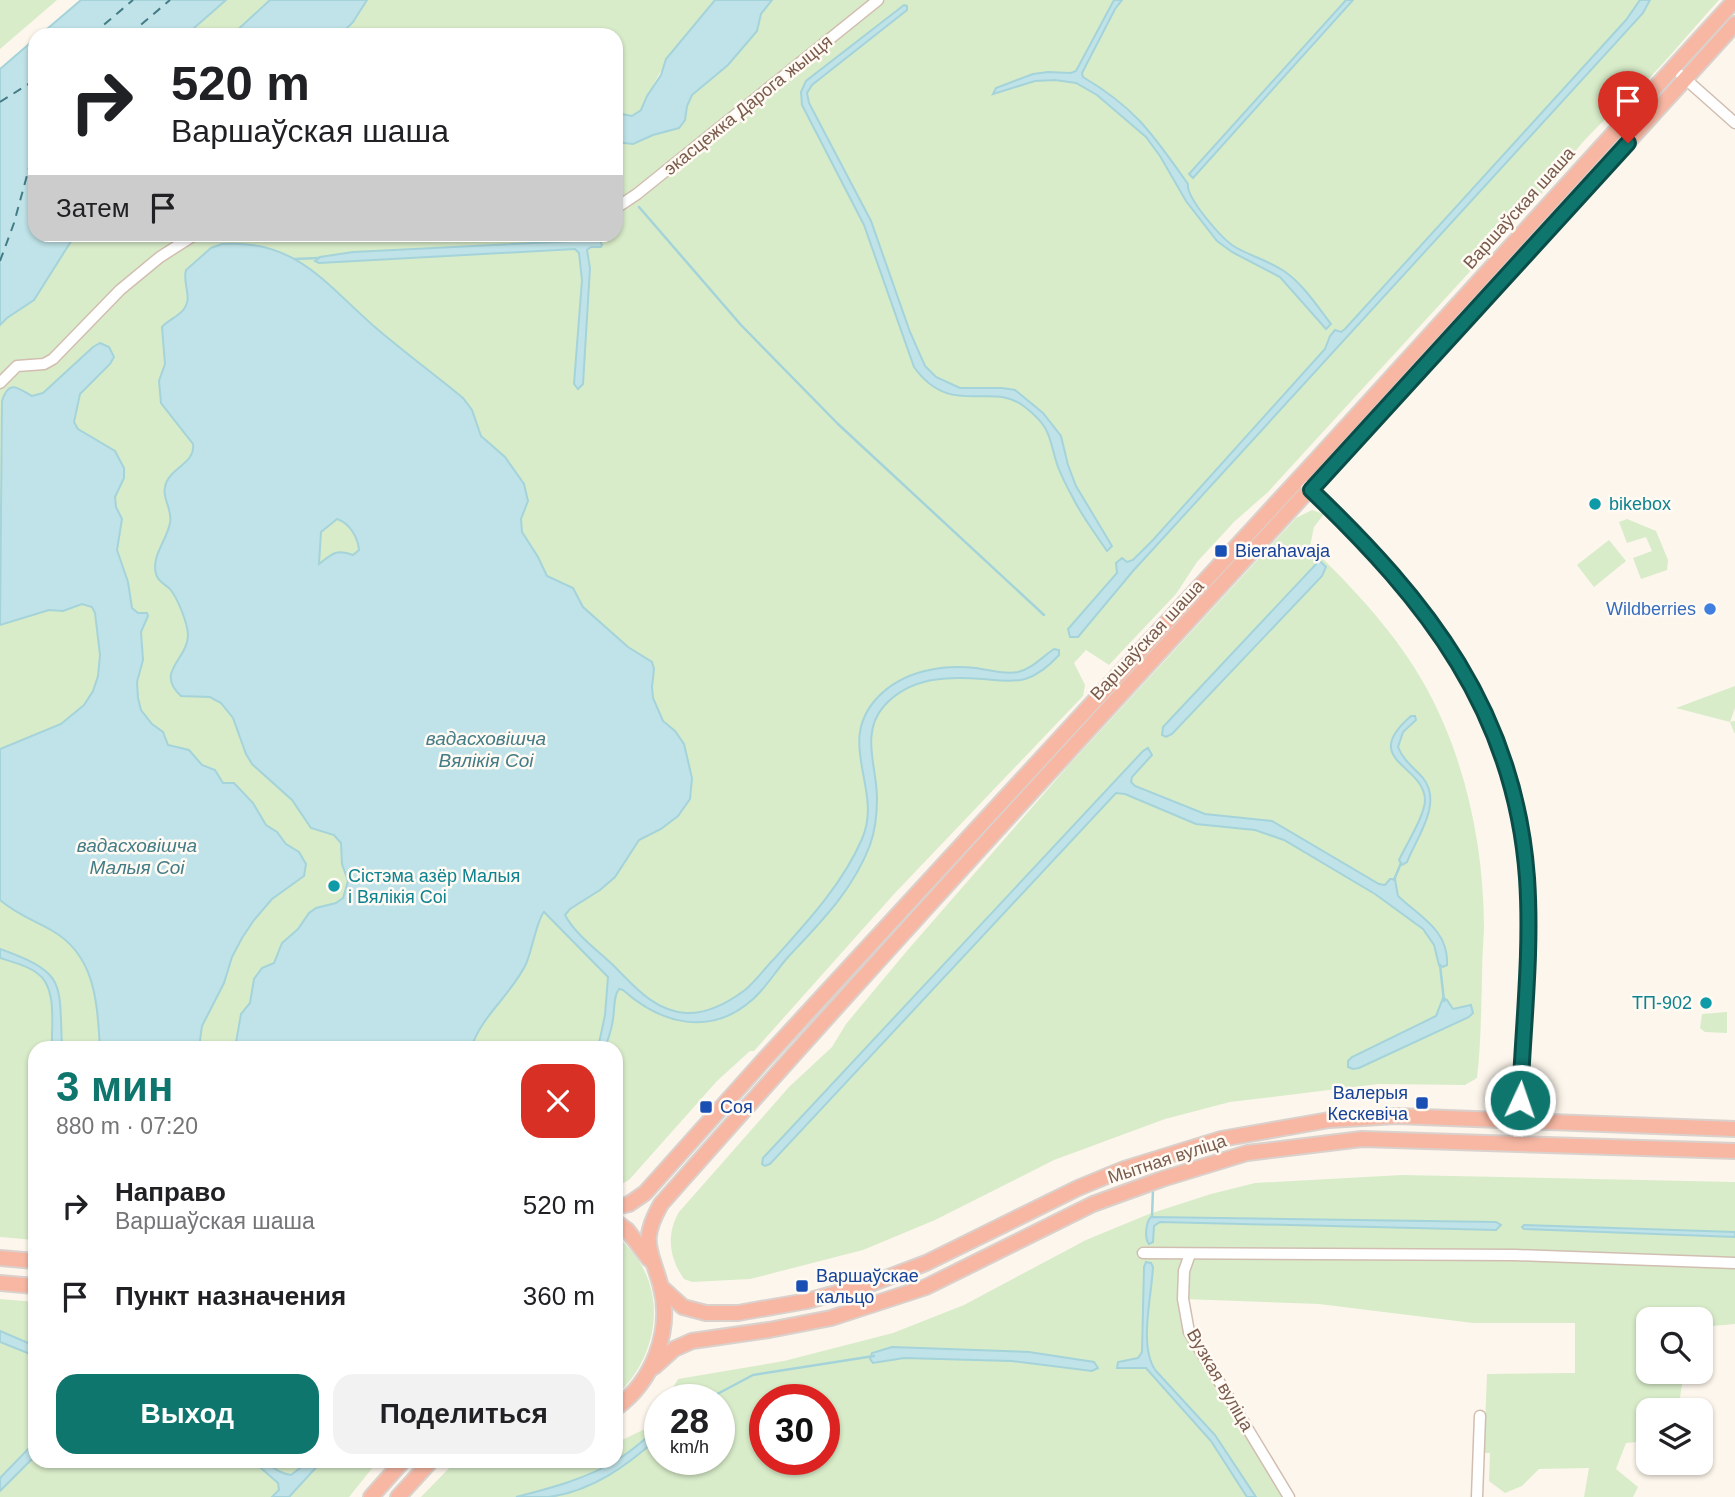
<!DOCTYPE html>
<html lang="ru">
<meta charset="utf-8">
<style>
:root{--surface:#fff;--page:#f2f2f2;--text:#202124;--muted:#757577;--accent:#0f766e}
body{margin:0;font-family:Helvetica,sans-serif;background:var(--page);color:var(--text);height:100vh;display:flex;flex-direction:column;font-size:26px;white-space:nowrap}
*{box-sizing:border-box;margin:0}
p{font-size:23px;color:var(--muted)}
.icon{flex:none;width:38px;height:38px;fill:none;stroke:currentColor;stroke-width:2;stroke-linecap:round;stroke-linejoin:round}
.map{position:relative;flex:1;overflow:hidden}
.details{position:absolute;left:28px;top:1041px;width:595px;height:427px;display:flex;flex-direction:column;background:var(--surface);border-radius:21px;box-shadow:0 2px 5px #0004}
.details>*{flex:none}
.hud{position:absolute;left:28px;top:28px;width:595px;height:214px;border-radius:21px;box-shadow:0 2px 5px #0004;background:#fff;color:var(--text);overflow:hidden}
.buttons{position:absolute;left:1636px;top:1307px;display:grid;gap:14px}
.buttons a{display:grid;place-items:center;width:77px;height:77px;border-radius:14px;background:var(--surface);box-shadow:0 2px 5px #0004;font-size:35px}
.speed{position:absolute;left:644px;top:1384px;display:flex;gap:14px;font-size:35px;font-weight:700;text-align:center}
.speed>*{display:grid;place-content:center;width:91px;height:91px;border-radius:50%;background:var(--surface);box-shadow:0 2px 5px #0004;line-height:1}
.speed small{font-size:18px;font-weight:400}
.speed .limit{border:10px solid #d22;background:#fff;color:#111}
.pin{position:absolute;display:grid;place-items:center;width:60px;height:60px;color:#fff;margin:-72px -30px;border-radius:50% 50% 50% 0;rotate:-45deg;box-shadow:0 0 7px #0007}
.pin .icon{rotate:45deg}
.me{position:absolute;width:77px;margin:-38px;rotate:3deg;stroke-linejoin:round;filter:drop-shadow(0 0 5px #0008)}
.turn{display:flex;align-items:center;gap:24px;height:147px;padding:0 28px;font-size:32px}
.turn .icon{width:91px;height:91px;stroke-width:2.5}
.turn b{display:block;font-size:49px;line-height:60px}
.then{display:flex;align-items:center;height:66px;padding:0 28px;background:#0003;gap:14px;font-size:26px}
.round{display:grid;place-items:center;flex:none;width:74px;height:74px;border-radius:21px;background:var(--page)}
.summary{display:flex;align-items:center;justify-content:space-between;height:119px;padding:0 28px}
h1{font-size:42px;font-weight:800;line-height:52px;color:var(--accent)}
.cta{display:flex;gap:14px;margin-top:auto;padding:14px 28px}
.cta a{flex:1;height:80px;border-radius:21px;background:var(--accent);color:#fff;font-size:28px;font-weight:800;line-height:80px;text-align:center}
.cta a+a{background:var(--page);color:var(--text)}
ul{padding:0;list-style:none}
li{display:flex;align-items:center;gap:21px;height:91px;padding:0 28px}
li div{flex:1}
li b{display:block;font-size:26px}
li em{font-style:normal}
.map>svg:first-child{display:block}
</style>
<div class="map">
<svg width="1735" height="1497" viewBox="0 0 1735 1497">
<rect width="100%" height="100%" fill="#fdf6ec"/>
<g fill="#d8ecc9" fill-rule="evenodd">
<path d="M0,0H57L0,49Z"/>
<path d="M226,0H270L232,35H186Z"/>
<path d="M367,0H715L673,50L647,96L641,110L632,116L616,113V35H539L532,29H528L524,35H458L449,29L437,35H340L357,18Z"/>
<path d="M772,0H1719C1688,34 1657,73 1624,103C1600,124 1578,143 1562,171L1268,492L1234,522L1197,562L1176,594L1109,665L1086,650L1074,663L1085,685L1083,696L895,893L754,1051H750L717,1081L629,1180L616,1187V1048H35V1240L0,1237V325L7,318L34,300L75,235L616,234V142L625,144L679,128L685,120L687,106L692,95L728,65L757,31L761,14Z"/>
<path d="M1312,510L1324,514L1314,527L1310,546C1354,589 1397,634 1427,689C1466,761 1484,847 1484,929C1483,945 1482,961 1482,977C1481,1011 1481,1044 1477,1078L1465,1085L1378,1084L1230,1102L1165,1119L1054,1160L935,1220L863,1250L750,1279L692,1282L684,1279C669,1258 666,1234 679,1212L789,1087L832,1047L846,1024L906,952L1068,766L1296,518Z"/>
<path d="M1627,519L1656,531L1668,560L1667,570L1641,579L1633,558L1652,551L1646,537L1627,543L1619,522Z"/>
<path d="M1609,540L1626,561L1594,587L1577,565Z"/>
<path d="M1735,686V708L1730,722L1735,721V734L1730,722L1676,708Z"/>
<path d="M1727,1012V1033L1705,1032L1700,1028L1702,1014Z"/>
<path d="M1402,1175L1735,1182V1324L1701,1327V1320H1648V1372H1684L1678,1410H1648V1441L1626,1443L1616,1469L1638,1487L1633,1497H1584L1589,1468L1539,1469L1522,1486L1505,1493L1489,1481L1490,1453H1484L1487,1374L1575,1373V1323H1473L1319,1304L1184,1299L1189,1332L1290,1497H421L456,1461H616V1443L651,1426L660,1411V1460H719V1400H666L678,1379L784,1361L893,1333L964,1305L1086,1240L1149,1214L1211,1194L1255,1183ZM765,1400H824V1460H765Z"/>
<path d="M616,1236C670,1279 663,1352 616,1396Z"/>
<path d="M0,1299L35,1302V1461H378L349,1497H0Z"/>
</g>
<g fill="#bfe3e8" stroke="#a5d3da" stroke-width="2" fill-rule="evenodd">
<path d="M81,0H226L186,35H40Z"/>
<path d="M270,0H367L353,22L340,35H232Z"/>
<path d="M715,0H772L761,14L757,31L728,65L692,95L687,106L685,120L679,128L653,135L633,144L616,142V113L632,116L641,110L647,96L661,75L666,59Z"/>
<path d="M1114,0H1122L1115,9L1082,73L1083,77C1137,109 1153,135 1188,184C1186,198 1222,239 1235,247C1251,256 1269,261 1284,271C1303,284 1317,306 1331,324L1326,329L1280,277L1232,252L1217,241L1186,201L1160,156L1146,137L1097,95L1076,83L1055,80L1035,81L993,94L996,88L1033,74L1048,72L1071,73L1076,71Z"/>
<path d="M1346,0H1353L1193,178L1189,174Z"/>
<path d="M1640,0H1650L1643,13L1133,571L1078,637H1070L1068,629L1117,573L1116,563L1122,558L1127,562L1133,560L1153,540L1325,349L1330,336L1335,330L1341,332L1345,329L1626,20Z"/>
<path d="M904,5L907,6V10L812,85L807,93L809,103L871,221L910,332L925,366L936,377L960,388H1002L1015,390L1043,413L1061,436L1068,465L1076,486L1112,546L1107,551C1095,533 1081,515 1072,496C1067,487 1062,477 1058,467C1048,438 1053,429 1025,407C992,380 951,419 914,367L864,225L802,105L801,92L806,81Z"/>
<path d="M35,39V234L75,235L34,300L7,318L0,325V69Z"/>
<path d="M595,240L600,241L602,245L601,247H591L587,250L590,268L583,384L578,389L574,384L582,280L579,253L575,249L319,263L315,261L320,257L353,252Z"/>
<path d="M222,244C297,239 326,285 376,328C404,352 434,374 463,398L472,410L481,436L505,457L524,484L528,501L521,519L522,532L538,557L547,576L573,588L583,607L628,647L652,662L654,669L652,687L653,698L663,721L675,731L684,744L692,778L690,799L678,816L661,829L639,840L615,877L600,890L570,909L565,915C575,934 597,950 613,965C634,986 654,1011 686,1013C707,1014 729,1002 745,990C756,981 764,969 774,959C807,922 842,885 862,839C884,789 834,743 878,697C903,671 942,664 976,668C989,670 1005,675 1018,672C1033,668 1042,657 1054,649L1059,650V655C1050,665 1038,675 1025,679C1011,683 996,680 983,679C947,676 910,677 884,706C860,733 877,767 877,798C877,813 875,831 870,845C853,890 821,922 789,956C776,970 767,987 752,1000C710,1037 661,1024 623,990L619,989C613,997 615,1008 613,1019C612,1029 608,1039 605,1048H598L605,1015L608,977L544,912C537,919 532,951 526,964C511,995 482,1015 471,1048H235L241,1014L250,1003L254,979L262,968L274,963L282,943L298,929L309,913L316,908L336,903L343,898L348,881L342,864L341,843L334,835L311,828L292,800L252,764L246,754L233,718L221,703L210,697L181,696C154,671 189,659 188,634C187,622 178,599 170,589C165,584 158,582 156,574C151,556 167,540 170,523C173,510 162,499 165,487C168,468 196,464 193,444L161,403L159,381L165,364L162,327C168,320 178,317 184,309C193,297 182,283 186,270L211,248ZM337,519C350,523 358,538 359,550L353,555C336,548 331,555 319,564L321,532Z"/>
<path d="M100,343L109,347L114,357L110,364L80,394L74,422L78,429L115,451L124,468V478L115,497L116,507L122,519L117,550L128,582L132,608L138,613H147L148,616L141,632L143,660L137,682L138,698L141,710L152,724L163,732L168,745L189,750L202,765L215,770L223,783H234L253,803L266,825L277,832L286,844L299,852L306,864L304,876L272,899L254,920L242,938L232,957L224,983L202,1026L199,1048H100C97,1003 96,955 51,930C33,920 16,914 0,900V749L61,724L84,705L93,691L98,676L100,655L95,613L92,607L82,604L63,611L49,610L0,625L2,401C9,378 19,389 32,396L43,393L93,347Z"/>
<path d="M1318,562H1321L1326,567L1322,576L1172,734L1166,737L1162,735L1163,727Z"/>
<path d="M1411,716H1415L1416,720L1403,732L1398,747C1403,760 1414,768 1423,778C1443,803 1417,837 1407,862L1402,865L1399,860C1406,845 1425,815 1425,800C1424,764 1359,761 1411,716Z"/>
<path d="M1148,748L1152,755L1132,777L1131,782L1135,786L1205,814L1272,821L1379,884L1385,885L1390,879H1395L1398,896C1420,917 1449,930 1447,965L1443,967L1439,965L1434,945L1423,929L1375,894L1284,840L1255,830L1196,824L1125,794L1116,793L770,1164L765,1166L762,1164L763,1158L1143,751Z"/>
<path d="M0,949C67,973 59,982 62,1048H52C51,1026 58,987 37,973C27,965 12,962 0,958Z"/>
<path d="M1443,998L1447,1000L1453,1009L1471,1005L1473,1013L1469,1017L1359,1068L1353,1069L1348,1067V1061L1352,1057L1436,1016Z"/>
<path d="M1151,1217L1496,1222L1501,1225L1496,1230L1160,1222L1154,1226L1153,1242L1149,1244C1144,1238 1146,1222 1151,1217Z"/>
<path d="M1524,1225L1735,1232V1237L1524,1229L1522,1227Z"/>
<path d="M1146,1262L1151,1263L1153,1267C1152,1295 1138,1347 1156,1371L1215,1435L1256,1497H1247L1211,1441L1146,1368H1117L1118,1362L1138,1358L1142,1352L1144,1267Z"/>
<path d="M0,1331L35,1346V1356L0,1342Z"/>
<path d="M892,1347L1029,1352L1094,1362L1098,1368L1092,1371L1011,1361L904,1358L873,1363L870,1359L872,1353Z"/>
<path d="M660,1427V1436C628,1465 593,1491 549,1497C538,1497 526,1497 516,1497C551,1488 586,1479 617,1460C633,1451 645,1438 660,1427Z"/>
<path d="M35,1442V1456L0,1491V1478Z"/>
<path d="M253,1461C273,1461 273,1473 291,1475L309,1461H322L289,1497H272L279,1490L278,1483Z"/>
</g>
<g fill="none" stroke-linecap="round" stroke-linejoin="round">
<g stroke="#a5d3da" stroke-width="2.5">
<path d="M639,207L741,325L838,424L1044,615"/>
<path d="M295,259L319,258"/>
<path d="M1394,880L1401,863"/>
<path d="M1440,965L1444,1001"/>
<path d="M1152,1217L1153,1189"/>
<path d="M706,1400L753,1375L874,1356"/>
</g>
<g stroke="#437c86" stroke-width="2" stroke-dasharray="9 7" stroke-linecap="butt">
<path d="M92,35L133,0"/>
<path d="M129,35L170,0"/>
<path d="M0,102L35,80"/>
<path d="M0,261L14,223L35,146"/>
</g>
<g stroke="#d1beb0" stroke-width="13">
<g id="minor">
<path d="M1681,75L1735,123"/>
<path d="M616,208L637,194L878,0"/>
<path d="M0,383L17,366L44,364L53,359L120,290L160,257L196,234"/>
<path d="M1306,486C1423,594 1515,712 1527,878C1533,965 1522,1055 1518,1143"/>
<path d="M1143,1253L1515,1255L1735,1263"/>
<path d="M1190,1254L1184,1271L1183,1299L1189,1332L1289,1497"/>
<path d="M1477,1497L1480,1416"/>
</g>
</g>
<g stroke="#dad1cd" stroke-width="18">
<g id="highway">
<path d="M616,1207L629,1204L645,1193L763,1061L1317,459L1735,0"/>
<path d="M616,1222L627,1230L649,1259"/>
<path d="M0,1258L35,1261"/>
<path d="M0,1283L35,1286"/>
<path d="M661,1287L683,1307L706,1313H738L807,1301L873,1283L926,1263L1078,1188L1124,1169L1221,1139L1329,1120L1396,1116L1735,1129"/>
<path d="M654,1367L674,1349L692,1341L769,1330L831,1318L926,1287L1093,1204L1162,1179L1247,1153L1362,1139L1735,1151"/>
<path d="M616,1408C653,1381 672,1332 661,1287C651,1249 639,1243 661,1204C1013,805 1378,419 1735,24"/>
<path d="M371,1497L403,1461"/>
<path d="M398,1497L431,1461"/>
</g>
</g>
<use href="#minor" stroke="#fff" stroke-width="10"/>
<use href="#highway" stroke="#f7b7a3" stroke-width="14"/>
</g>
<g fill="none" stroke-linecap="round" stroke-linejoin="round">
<g stroke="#0a4d48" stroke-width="18">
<path id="route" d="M1520,1100C1523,1026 1532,952 1527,878C1515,711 1427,601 1311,490L1628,143"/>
</g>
<use href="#route" stroke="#0f766e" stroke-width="12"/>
</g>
<g fill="#0f9aa8" stroke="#fffaf3" stroke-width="2.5">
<circle cx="1595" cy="504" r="7"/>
<circle cx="334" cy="886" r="7"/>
<circle cx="1706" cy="1003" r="7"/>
</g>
<g fill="#1a4fb4" stroke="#fffaf3" stroke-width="2.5">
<rect x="1214" y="544" width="14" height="14" rx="3.5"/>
<rect x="1415" y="1096" width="14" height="14" rx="3.5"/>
<rect x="699" y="1100" width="14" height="14" rx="3.5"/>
<rect x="795" y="1279" width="14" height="14" rx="3.5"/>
</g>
<circle fill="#3f7fe0" stroke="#fffaf3" stroke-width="2.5" cx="1710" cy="609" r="7"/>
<g text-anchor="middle" stroke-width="5" stroke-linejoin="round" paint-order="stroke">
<g font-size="18" fill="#7a5c4d" stroke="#fffaf3">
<text transform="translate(748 105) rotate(-39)" y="6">экасцежка Дарога жыцця</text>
<text transform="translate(1519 208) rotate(-48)" y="6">Варшаўская шаша</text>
<text transform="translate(1147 640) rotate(-47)" y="6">Варшаўская шаша</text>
<text transform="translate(1167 1159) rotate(-18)" y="6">Мытная вуліца</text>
<text transform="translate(1220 1380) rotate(60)" y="6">Вузкая вуліца</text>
</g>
<g font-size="18" fill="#0d838f" stroke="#fffaf3" text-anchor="start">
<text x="1609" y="510">bikebox</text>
<text x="348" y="882">Сістэма азёр Малыя<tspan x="348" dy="21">і Вялікія Соі</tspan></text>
<text x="1692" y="1009" text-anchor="end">ТП-902</text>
</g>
<g font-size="18" fill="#164399" stroke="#fffaf3" text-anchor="start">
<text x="1235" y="557">Bierahavaja</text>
<text x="1408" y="1099" text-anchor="end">Валерыя<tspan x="1408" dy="21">Кескевіча</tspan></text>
<text x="720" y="1113">Соя</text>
<text x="816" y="1282">Варшаўскае<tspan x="816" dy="21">кальцо</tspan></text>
</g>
<g font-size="18" fill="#366cbe" stroke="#fffaf3" text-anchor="end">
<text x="1696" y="615">Wildberries</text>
</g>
<g font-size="19" font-style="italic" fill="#437c86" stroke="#fffaf3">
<text x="486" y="745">вадасховішча<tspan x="486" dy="22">Вялікія Соі</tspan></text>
<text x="137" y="852">вадасховішча<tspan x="137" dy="22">Малыя Соі</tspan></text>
</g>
</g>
</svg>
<div class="buttons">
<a><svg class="icon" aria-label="search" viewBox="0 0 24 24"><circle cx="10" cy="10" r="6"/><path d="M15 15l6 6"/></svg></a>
<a><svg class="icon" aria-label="layers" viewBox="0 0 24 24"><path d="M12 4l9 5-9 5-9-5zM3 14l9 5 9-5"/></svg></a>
</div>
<div class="speed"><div>28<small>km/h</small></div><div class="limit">30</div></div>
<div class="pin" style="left:1628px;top:143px;background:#d93025"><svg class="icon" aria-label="arrive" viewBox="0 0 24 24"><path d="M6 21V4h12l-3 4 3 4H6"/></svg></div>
<svg class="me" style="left:1520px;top:1100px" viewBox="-20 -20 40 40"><circle r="17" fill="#0f766e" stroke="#fff" stroke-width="3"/><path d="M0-11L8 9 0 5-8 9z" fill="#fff"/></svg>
<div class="hud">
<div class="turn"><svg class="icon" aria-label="right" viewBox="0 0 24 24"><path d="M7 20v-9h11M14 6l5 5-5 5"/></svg><div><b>520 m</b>Варшаўская шаша</div></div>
<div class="then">Затем<svg class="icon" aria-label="arrive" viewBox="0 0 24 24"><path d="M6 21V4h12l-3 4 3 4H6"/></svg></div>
</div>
<section class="details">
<div class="summary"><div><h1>3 мин</h1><p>880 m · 07:20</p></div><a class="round" style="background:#d93025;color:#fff"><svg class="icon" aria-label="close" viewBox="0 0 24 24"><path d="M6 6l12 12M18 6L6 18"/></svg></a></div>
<ul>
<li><svg class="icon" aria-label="right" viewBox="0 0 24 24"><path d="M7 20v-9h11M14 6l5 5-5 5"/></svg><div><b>Направо</b><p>Варшаўская шаша</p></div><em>520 m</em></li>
<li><svg class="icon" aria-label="arrive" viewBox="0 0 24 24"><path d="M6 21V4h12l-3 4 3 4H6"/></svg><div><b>Пункт назначения</b></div><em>360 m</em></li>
</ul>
<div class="cta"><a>Выход</a><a>Поделиться</a></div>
</section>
</div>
